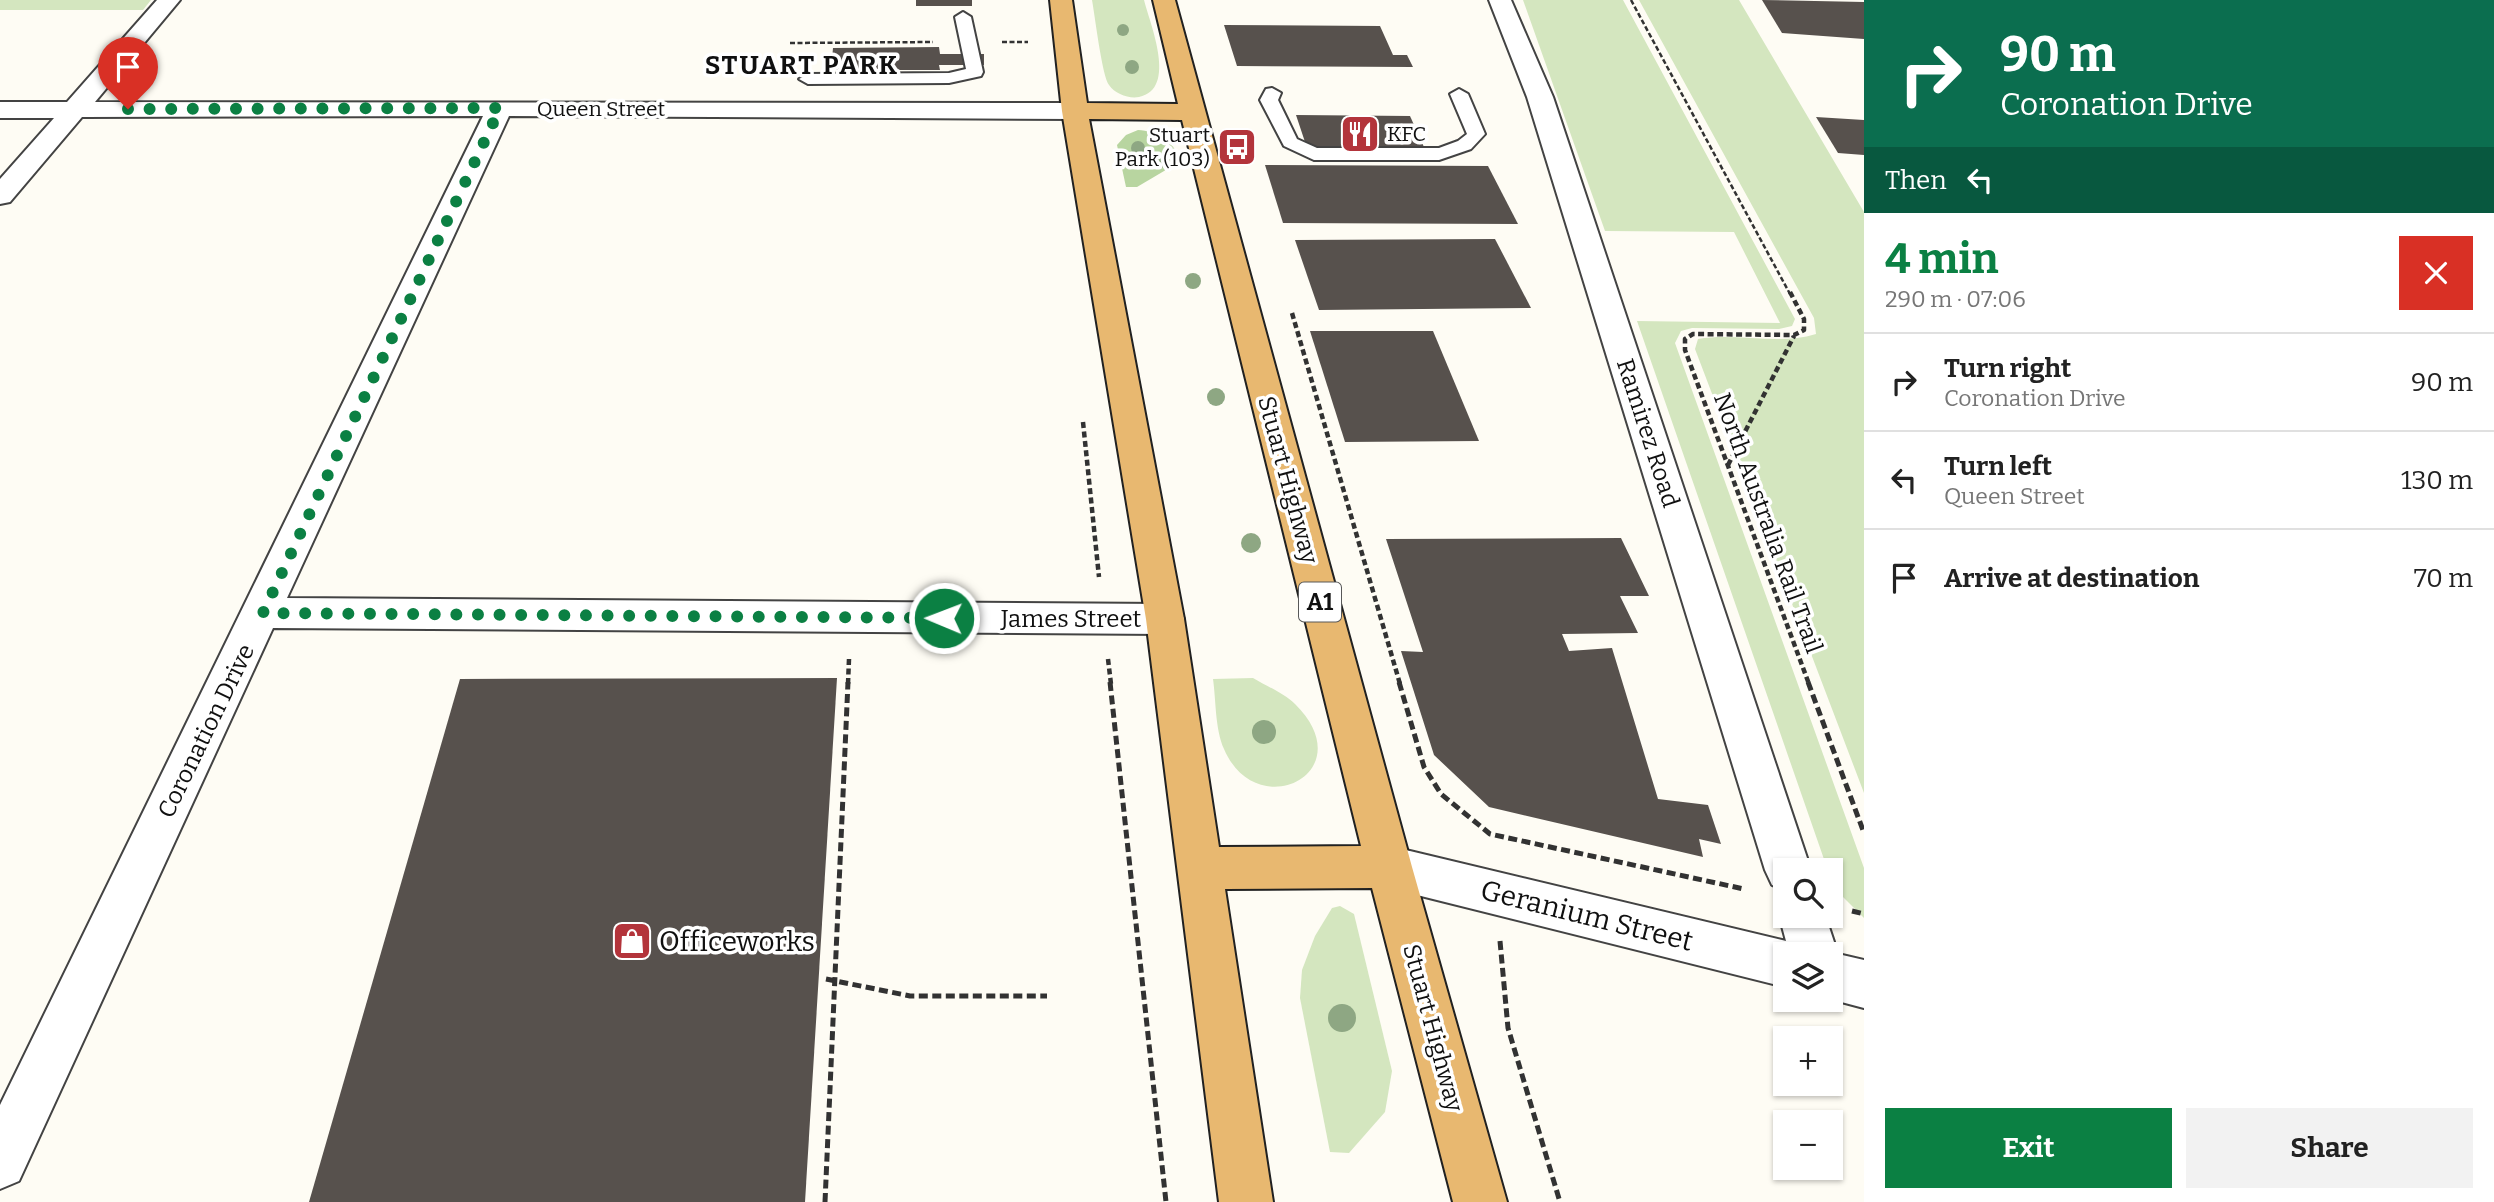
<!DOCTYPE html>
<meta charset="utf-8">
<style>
:root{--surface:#fff;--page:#f2f2f2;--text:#222;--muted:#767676;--line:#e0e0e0;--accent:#0b8043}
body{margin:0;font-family:Bitter,serif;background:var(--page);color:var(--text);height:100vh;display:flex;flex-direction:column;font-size:26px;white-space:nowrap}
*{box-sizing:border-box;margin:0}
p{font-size:23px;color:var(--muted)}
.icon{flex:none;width:38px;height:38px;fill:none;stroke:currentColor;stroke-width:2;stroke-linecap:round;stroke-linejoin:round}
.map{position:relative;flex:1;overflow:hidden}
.side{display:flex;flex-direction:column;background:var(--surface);width:630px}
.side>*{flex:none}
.hud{background:#0b6e4f;color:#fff;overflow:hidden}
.controls{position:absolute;left:1773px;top:858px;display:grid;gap:14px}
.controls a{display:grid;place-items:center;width:70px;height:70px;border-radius:0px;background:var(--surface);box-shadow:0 2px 5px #0004;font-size:35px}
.pin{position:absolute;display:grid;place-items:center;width:60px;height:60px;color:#fff;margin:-72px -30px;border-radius:50% 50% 50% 0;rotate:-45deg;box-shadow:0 0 7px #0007}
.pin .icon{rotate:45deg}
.me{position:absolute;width:77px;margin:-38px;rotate:271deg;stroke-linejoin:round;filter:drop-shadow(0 0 5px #0008)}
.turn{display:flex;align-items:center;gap:24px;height:147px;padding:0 21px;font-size:32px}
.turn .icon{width:91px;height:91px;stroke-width:2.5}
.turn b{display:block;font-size:49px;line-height:60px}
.then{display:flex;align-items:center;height:66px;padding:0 21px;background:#0003;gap:14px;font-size:26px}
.round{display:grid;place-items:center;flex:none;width:74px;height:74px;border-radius:0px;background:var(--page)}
.overview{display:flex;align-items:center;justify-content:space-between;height:119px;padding:0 21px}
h1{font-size:42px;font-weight:700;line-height:52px;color:var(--accent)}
.button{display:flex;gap:14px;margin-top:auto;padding:14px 21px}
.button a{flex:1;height:80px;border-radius:0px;background:var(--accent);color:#fff;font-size:28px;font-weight:700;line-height:80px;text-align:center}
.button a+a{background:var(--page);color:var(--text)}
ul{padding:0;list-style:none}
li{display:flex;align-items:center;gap:21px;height:98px;padding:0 21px;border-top:2px solid var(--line)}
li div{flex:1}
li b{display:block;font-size:26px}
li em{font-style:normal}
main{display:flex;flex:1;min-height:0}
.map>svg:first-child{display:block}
</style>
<main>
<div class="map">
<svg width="1864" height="1202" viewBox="0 0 1864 1202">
<rect width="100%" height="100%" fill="#fefcf4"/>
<g fill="#d4e6bf">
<path d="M0,0H151L143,10H0Z"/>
<path d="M1092,0H1144C1150,24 1178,89 1139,97C1129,99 1115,94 1109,85C1102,76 1095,16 1092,0Z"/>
<path d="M1523,0H1623L1795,319L1792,326L1779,329L1692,328L1681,331L1675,343L1864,868V918L1834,888L1637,321L1780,323L1734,232L1605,231Z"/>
<path d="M1639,0H1739L1864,212V793L1695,349L1698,339C1737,332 1778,346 1816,334L1814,318Z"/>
<path d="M1253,678C1266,686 1284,693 1295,704C1364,772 1257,826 1224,749C1215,729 1216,700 1213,679Z"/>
<path d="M1340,906L1354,914L1392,1071L1385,1112L1349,1153L1330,1152L1300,998L1302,970L1315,936L1332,908Z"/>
</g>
<path fill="#b8d5a0" d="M1138,130C1156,130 1176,144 1181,161L1137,187H1126L1117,145L1126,135Z"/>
<g fill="#57514d">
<rect x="916" y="0" width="56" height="6"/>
<path d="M1762,0L1864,2V39L1782,33Z"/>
<path d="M1224,25L1380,26L1393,55H1407L1413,67L1237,66Z"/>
<path d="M939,47L940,54H984V65H939L940,70H831L833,48Z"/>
<path d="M1296,115L1410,116L1428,156L1308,151Z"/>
<path d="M1816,117L1864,120V155L1838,153Z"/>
<path d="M1265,165L1488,166L1518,224L1283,223Z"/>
<path d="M1495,239L1531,308L1319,310L1295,240Z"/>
<path d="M1310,331H1433L1479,441L1345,442Z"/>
<path d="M1621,538L1649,596H1620L1638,633L1562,634L1569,651L1612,648L1658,799L1708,805L1721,844L1699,839L1703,857L1489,807L1434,755L1401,651L1423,652L1386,539Z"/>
<path d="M837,678L805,1202H309L460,679Z"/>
</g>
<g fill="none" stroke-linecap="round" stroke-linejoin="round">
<g stroke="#434343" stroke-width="4">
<g id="service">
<path d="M963,12L971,17L983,72L981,76L949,83L808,84L799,79L808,74L949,73L966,69L955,17Z"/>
<path d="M1272,88L1281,93L1278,100L1297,139L1317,148H1439L1458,141L1467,134L1450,94L1459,89L1468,94L1485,134L1471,149L1439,160H1314L1284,146L1260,100L1266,89Z"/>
</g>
</g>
<g stroke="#434343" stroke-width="4">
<g id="minor">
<path d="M157,0H180L95,102L1075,103L1084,106L1088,111L1084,116L1075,119L509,116L287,598L1165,604L1179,608L1184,619L1179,630L1165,634L273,628L19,1181L0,1189V1105L483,116L82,117L10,202L0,204V179L54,118H0V102H67Z"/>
<path d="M1489,0H1511L1553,97L1811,870H1785V890L1772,885L1765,870L1527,97Z"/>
<path d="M1389,846L1786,941L1779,915L1785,901V915H1825L1838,954L1864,960V1008L1830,999V954H1785V987L1389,888L1373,882L1366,867L1373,852Z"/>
</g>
</g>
<g stroke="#212121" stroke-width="4">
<path id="trunk" d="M1050,0H1072L1087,103L1178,104L1153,0H1175L1412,867L1507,1202H1453L1372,888L1225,889L1273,1202H1219L1146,619L1062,111ZM1089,119L1182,120L1361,846L1219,847L1184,619Z"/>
</g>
<g stroke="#323232" stroke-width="2.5" stroke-dasharray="5 2.5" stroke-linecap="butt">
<path d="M1631,0L1790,294"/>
<path d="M1002,42H1028"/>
<path d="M790,43L933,42"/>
</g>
<g stroke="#323232" stroke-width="4.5" stroke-dasharray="6 3.5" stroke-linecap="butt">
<path d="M1790,292L1804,319V330L1794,335L1693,334L1685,339V350L1809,684"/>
<path d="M1292,313L1400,684"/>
<path d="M1083,422L1099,577"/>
<path d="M1728,465L1794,336"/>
<path d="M1108,659L1111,684"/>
<path d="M848,684L849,659"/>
</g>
<g stroke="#323232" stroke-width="5" stroke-dasharray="9 4.5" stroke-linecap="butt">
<path d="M1110,682L1166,1202"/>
<path d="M1399,682L1424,767L1441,794L1490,834L1744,889"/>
<path d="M1808,682L1864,833"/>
<path d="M1852,911L1864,914"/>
<path d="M1500,941L1508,1028L1560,1202"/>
<path d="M826,979L910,996H1047"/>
<path d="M825,1202L848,682"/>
</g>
<use href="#service" fill="#fff" fill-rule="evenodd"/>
<use href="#minor" fill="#fff" fill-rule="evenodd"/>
<use href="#trunk" fill="#e8b870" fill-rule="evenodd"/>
</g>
<g fill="#8ea783">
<circle cx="1123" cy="30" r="6"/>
<circle cx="1132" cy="67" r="7"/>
<circle cx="1138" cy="148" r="7"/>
<circle cx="1160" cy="161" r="7"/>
<circle cx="1193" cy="281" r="8"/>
<circle cx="1216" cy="397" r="9"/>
<circle cx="1251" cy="543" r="10"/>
<circle cx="1264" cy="732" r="12"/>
<circle cx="1342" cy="1018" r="14"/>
</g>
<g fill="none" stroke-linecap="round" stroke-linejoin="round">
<path stroke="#0b8043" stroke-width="12" stroke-dasharray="0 21.6" d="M128,109L500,108L263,613L944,618"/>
</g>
<defs>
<g id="restaurant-square" transform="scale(2.0125)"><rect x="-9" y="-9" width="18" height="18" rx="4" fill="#b3343b" stroke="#fff"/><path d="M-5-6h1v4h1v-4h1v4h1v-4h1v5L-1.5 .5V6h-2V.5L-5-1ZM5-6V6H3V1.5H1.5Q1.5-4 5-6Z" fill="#fff"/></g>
<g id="bus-square" transform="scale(2.0125)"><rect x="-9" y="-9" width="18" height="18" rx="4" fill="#b3343b" stroke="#fff"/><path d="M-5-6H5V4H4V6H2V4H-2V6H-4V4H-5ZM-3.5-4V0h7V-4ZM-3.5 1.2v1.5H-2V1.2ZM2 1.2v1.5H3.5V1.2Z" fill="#fff"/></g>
<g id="shop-square" transform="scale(2.0125)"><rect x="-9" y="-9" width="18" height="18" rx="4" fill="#b3343b" stroke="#fff"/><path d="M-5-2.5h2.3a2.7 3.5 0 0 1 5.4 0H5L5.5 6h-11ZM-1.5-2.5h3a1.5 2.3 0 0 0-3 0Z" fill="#fff"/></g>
</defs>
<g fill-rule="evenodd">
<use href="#restaurant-square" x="1360" y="134"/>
<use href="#bus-square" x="1237" y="147"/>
<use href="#shop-square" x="632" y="941"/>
</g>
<g text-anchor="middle" stroke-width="7" stroke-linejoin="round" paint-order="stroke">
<g font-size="21" fill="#101010" stroke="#fff">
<text x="601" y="116">Queen Street</text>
</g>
<g font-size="21" fill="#101010" stroke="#fff" text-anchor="start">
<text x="1387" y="141">KFC</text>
<text x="1210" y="142" text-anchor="end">Stuart<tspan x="1210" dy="24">Park (103)</tspan></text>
</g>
<rect fill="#fff" stroke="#585858" stroke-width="2" x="1299" y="582.5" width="42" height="39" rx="5"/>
<g font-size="23" font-weight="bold" fill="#101010">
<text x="1320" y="610">A1</text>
</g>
<g font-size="24" fill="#101010" stroke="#fff">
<text transform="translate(1648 433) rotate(72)" y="8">Ramirez Road</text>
<text transform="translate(1288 480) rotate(75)" y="8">Stuart Highway</text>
<text transform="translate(1768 523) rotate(70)" y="8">North Australia Rail Trail</text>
<text x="1071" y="627">James Street</text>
<text transform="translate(206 731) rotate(-64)" y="8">Coronation Drive</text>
<text transform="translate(1433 1028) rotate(75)" y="8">Stuart Highway</text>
</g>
<g font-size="26" font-weight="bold" letter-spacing="2" fill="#101010" stroke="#fff">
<text x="802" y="74">STUART PARK</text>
</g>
<g font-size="28" fill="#101010" stroke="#fff">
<text transform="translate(1587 915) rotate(14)" y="10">Geranium Street</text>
</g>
<g font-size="28" fill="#101010" stroke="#fff" text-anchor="start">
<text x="659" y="951">Officeworks</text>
</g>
</g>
</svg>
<div class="controls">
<a><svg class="icon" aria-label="search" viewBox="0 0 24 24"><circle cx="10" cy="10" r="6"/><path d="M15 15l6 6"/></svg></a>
<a><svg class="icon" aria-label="layers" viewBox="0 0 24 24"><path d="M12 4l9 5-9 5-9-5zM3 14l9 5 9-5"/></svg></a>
<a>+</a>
<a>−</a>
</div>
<div class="pin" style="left:128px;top:109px;background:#d93025"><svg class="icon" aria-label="arrive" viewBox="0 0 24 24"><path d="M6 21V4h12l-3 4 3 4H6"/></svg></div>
<svg class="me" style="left:944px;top:618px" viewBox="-20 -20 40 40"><circle r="17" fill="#0b8043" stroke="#fff" stroke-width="3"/><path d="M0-11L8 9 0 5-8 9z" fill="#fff"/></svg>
</div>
<section class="side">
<div class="hud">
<div class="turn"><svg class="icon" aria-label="right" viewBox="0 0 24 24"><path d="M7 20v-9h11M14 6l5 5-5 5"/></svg><div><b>90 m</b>Coronation Drive</div></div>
<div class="then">Then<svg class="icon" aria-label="left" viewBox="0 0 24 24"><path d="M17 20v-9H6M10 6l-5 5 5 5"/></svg></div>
</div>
<div class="overview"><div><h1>4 min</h1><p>290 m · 07:06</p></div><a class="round" style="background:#d93025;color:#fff"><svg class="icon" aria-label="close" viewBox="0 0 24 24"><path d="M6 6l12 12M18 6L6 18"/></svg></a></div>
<ul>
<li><svg class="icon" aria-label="right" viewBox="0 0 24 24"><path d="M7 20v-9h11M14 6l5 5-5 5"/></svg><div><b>Turn right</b><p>Coronation Drive</p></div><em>90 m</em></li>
<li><svg class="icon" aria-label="left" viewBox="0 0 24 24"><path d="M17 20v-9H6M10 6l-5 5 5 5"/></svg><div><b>Turn left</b><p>Queen Street</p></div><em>130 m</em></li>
<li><svg class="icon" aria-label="arrive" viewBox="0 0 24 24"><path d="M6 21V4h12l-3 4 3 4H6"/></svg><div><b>Arrive at destination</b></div><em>70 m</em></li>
</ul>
<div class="button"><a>Exit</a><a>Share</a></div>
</section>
</main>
